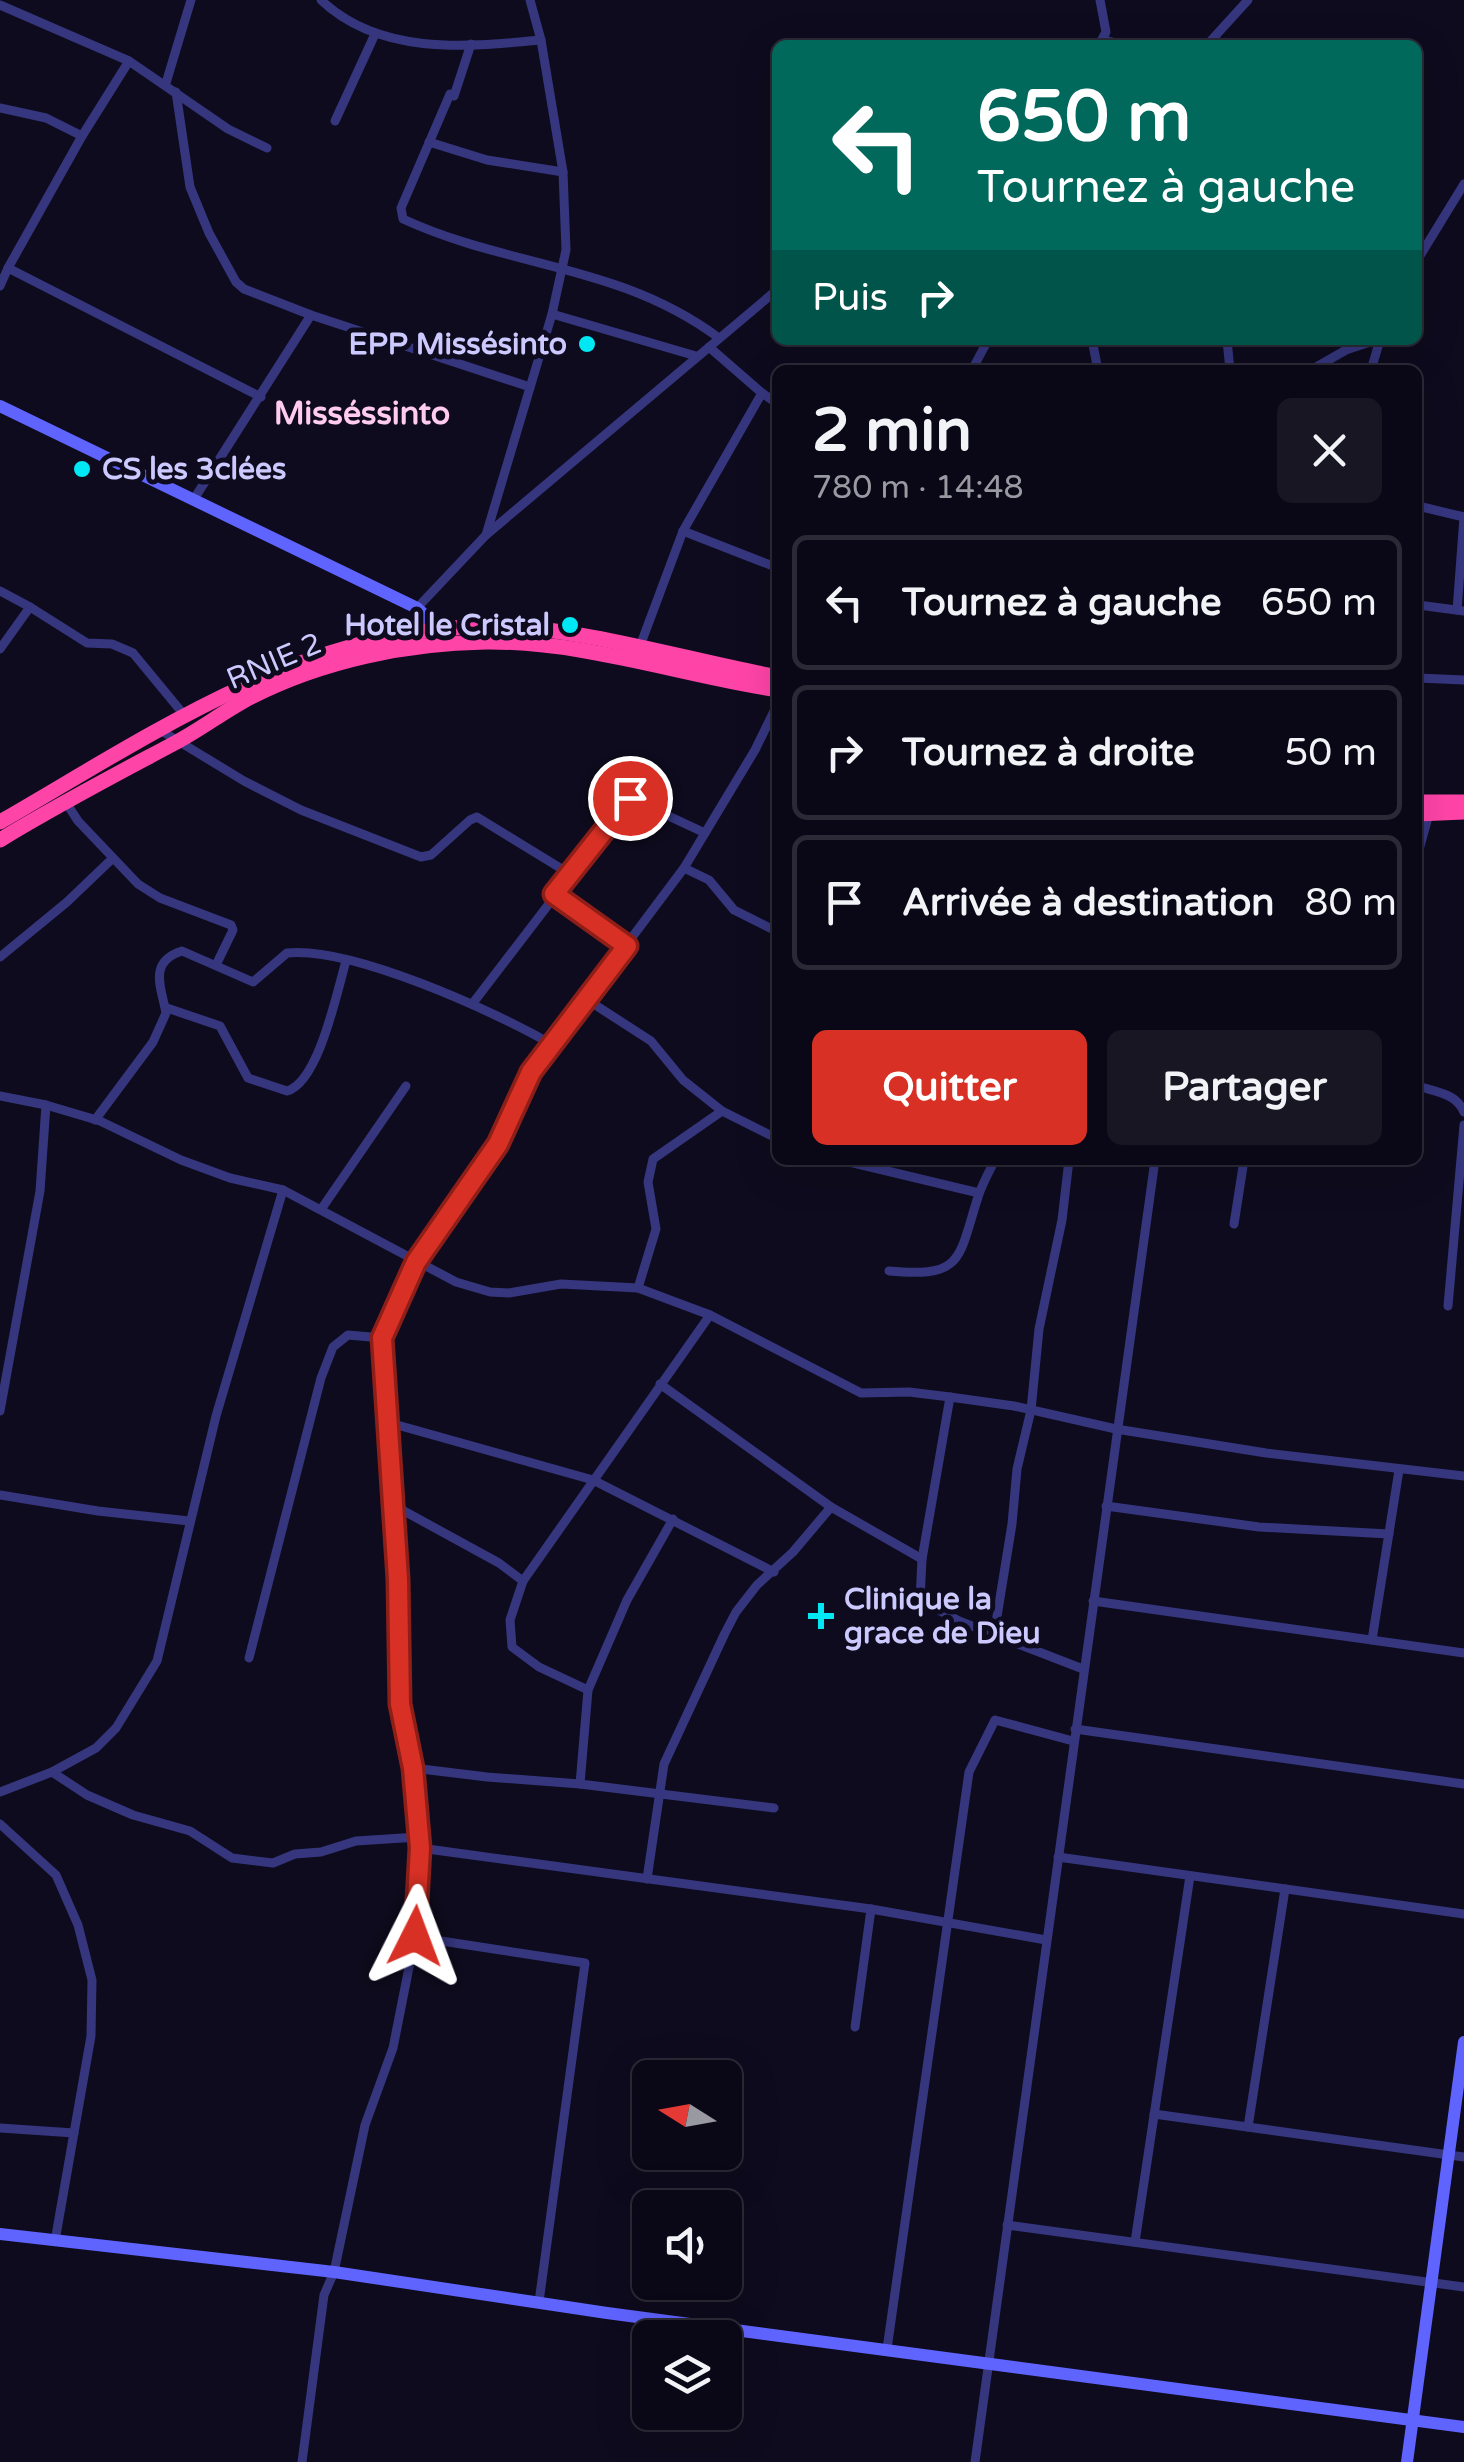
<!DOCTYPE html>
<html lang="fr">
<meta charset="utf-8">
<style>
:root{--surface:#0a0816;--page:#181623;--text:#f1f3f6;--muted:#999aa1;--line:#2a2935;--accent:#d93025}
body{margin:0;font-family:"Varela Round",sans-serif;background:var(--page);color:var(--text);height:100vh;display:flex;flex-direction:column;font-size:38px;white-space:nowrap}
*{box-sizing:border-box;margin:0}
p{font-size:32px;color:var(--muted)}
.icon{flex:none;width:55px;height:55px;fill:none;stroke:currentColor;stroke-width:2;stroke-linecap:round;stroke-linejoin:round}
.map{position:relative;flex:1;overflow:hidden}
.sheet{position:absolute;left:772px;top:365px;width:650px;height:800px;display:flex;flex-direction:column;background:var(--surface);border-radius:15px;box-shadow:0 10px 40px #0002,0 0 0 2px var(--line)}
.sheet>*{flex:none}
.guide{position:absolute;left:772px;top:40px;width:650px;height:305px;border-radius:15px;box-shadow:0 10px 40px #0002,0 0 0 2px var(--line);background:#00695c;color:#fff;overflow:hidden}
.needle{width:65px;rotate:281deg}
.tools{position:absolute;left:632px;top:2060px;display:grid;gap:20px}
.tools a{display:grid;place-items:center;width:110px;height:110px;border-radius:15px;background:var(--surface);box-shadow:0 10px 40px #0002,0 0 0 2px var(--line);font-size:50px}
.pin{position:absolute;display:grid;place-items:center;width:85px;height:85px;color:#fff;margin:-42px;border:5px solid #fff;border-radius:50%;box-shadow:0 2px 10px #0007}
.me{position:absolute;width:110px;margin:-55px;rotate:3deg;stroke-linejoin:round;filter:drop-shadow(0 0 8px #0008)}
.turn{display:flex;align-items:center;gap:35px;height:210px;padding:0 40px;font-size:45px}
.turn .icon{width:130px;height:130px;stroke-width:2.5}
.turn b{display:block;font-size:70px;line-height:85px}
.then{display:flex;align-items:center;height:95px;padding:0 40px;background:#0003;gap:20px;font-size:38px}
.round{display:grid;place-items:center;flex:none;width:105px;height:105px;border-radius:15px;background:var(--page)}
.overview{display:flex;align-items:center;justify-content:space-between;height:170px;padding:0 40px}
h1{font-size:60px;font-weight:700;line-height:75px}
.button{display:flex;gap:20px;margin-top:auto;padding:20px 40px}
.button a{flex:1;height:115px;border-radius:15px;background:var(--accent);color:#fff;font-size:40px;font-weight:700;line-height:115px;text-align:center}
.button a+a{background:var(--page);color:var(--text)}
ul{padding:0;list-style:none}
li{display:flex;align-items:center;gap:30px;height:135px;margin:0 20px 15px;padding:0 20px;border:5px solid var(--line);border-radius:15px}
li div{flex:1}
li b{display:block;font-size:38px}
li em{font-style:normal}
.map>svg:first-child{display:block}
</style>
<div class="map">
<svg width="1464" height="2462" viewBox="0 0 1464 2462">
<rect width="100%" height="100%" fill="#0e0b1e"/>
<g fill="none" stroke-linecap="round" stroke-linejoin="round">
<g stroke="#35367e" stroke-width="9">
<path d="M321,0C380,56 466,47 541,40"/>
<path d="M0,5L129,61L228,129L267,148"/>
<path d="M1103,40L1124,45"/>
<path d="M1213,41L1233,45"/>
<path d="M471,44L454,96L450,94L401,208L403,219C509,268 620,264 719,338"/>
<path d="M1099,45L1106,32L1100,0"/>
<path d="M1207,45L1248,0"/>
<path d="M166,83L191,0"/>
<path d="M176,92L190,187L209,233L236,282L244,289L311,315"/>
<path d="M0,108L46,118L82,136"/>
<path d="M335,121L375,34"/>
<path d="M429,142L487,160L563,172"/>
<path d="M1418,259L1464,184"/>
<path d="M8,268L82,136L129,61"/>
<path d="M0,286L8,268L261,397"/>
<path d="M552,314L696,356"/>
<path d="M1092,340L1098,370"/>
<path d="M1227,340L1230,370"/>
<path d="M972,370L988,340"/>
<path d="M1311,370L1346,350L1376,340"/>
<path d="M1371,370L1380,340"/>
<path d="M762,393L778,404"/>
<path d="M194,499L311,315L530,387"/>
<path d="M1418,506L1464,517"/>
<path d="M683,531L778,568"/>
<path d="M486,535L778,289"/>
<path d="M0,591L30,607L0,649"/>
<path d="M1418,605L1464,611"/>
<path d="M30,607L87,643L112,644L133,653L185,716"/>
<path d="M417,608L486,535L552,314L566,250L563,172L541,40L530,0"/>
<path d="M1457,610L1464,517"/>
<path d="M640,646L683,531L762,393L709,347"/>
<path d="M1418,678L1464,680"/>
<path d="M160,730L244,781L301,810L421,857L431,855L470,820L477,817L570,874"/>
<path d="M65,801L78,821L138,884L160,898L231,925L233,930L216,965"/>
<path d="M1418,853L1429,814"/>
<path d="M684,868L709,880L734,910L778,932"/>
<path d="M554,894L627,946"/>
<path d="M0,957L67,902L113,858"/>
<path d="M586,999L651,1041L683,1080L722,1111L778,1139"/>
<path d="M473,1003L630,798L705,833"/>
<path d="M167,1008L220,1026L248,1078L287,1091C319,1082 337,991 346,961"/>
<path d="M1418,1086C1436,1092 1456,1093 1464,1112"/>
<path d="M0,1096L46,1105L100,1121L181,1160L230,1178L283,1190L456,1282L490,1292L509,1293L561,1284L638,1288L710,1315L861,1393L909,1392L950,1397L1014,1406L1116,1429L1266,1453L1464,1476"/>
<path d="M95,1120L153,1042L166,1013C162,989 147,962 182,951L253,982L287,953C351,946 494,1011 551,1044"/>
<path d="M841,1160L979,1193"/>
<path d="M322,1208L406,1086"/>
<path d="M1234,1224L1244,1160"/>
<path d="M889,1271C964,1278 958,1259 978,1197C982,1184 989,1172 995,1160"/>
<path d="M638,1288L656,1229L648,1182L653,1159L722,1111"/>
<path d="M1448,1306L1464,1125"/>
<path d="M950,1397L922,1559L920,1600L959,1621L1083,1669"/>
<path d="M0,1411L40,1191L46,1105"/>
<path d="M390,1423L593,1480L774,1572"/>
<path d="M0,1495L98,1511L189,1521"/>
<path d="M393,1505L499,1563L523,1581L510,1620L512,1647L539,1667L588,1690L580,1784L774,1808"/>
<path d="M1106,1506L1259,1527L1389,1534"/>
<path d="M831,1507L922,1559"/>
<path d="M523,1581L710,1315"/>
<path d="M1093,1601L1464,1653"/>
<path d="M994,1635L1012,1524L1017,1469L1031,1410L1039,1329L1062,1220L1069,1160"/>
<path d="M1372,1640L1399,1470"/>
<path d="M249,1658L321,1378L333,1347L348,1335L382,1338"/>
<path d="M588,1690L627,1600L673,1519"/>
<path d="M1075,1729L1464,1784"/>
<path d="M413,1768L487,1777L580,1784"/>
<path d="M52,1772L87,1795L133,1815L190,1831L232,1858L273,1863L295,1854L321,1852L356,1841L418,1837"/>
<path d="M0,1792L52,1772L96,1748L116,1728L157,1661L216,1416L283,1190"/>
<path d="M0,1824L56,1875L78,1925L92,1980L91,2036L55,2241"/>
<path d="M420,1848L871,1909L1046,1940"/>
<path d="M1058,1857L1464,1914"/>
<path d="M647,1879L664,1764L725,1633L736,1612L757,1585L793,1552L831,1507L660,1384"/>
<path d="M415,1937L585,1963L539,2302"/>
<path d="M855,2027L871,1909"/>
<path d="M1154,2114L1464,2157"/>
<path d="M1248,2127L1285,1889"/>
<path d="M0,2128L74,2133"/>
<path d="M1007,2225L1464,2287"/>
<path d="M1135,2242L1190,1876"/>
<path d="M887,2349L969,1772L995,1720L1073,1741"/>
<path d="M302,2462L324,2295L334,2272L365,2125L393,2048L415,1937L420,1848L413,1768L399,1704L398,1579L382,1338L416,1262L498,1144L531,1072L684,868L755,750L778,703"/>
<path d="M975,2462L1155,1160"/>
</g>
<g stroke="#6064ff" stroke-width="12">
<path d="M0,406L417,608L428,618L433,638"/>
<path d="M0,2234L334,2272L607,2313L1464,2427"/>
<path d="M1407,2462L1464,2042"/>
</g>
<g stroke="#ff44a8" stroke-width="15">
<path d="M1418,802H1464"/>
<path d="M1418,814L1464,812"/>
<path d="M0,822C139,742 278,646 441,629C459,628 477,624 494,625C591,630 683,659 778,677"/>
<path d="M0,840C57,805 115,775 173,744C200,730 224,711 251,697C322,661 406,643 486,642C584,641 681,675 778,690"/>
</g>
</g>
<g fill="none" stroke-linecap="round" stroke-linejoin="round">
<g stroke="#8d1f18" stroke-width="25">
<path id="route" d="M415,1936L420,1848L413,1768L400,1704L398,1579L382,1338L416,1262L498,1144L531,1072L627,946L554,894L630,798"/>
</g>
<use href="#route" stroke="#d93025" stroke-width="18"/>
</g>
<g fill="#00e8f4" stroke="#0e0b1e" stroke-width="4">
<circle cx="587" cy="344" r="10"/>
<circle cx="82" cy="469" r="10"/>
<circle cx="570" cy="625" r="10"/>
<path d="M816 1601h10v10h10v10h-10v10h-10v-10h-10v-10h10z"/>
</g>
<g text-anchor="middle" stroke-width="10" stroke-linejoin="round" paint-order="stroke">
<g font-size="30" font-weight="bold" fill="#ccc9ff" stroke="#0e0b1e" text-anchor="end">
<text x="567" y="354">EPP Missésinto</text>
<text x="102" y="479" text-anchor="start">CS les 3clées</text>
<text x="550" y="635">Hotel le Cristal</text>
<text x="844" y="1609" text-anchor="start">Clinique la<tspan x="844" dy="34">grace de Dieu</tspan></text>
</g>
<g font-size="30" fill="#ccc9ff" stroke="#0e0b1e">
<text transform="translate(274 661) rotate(-23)" y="10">RNIE 2</text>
</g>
<g font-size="32" font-weight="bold" fill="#ffcbef" stroke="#0e0b1e">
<text x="362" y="424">Misséssinto</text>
</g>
</g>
</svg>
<div class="tools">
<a><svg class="needle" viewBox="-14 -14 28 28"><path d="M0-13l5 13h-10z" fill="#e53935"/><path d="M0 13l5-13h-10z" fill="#999aa1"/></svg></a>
<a><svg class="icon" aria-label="sound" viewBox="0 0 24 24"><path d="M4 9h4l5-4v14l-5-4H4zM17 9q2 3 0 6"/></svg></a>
<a><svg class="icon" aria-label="layers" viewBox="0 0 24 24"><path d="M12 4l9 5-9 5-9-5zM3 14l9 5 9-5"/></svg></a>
</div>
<div class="pin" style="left:630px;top:798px;background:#d93025"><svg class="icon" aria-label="arrive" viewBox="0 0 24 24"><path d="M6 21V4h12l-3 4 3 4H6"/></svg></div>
<svg class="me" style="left:415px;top:1936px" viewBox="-20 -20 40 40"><path d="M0-17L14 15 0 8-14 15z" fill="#d93025" stroke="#fff" stroke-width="4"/></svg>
<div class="guide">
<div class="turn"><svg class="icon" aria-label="left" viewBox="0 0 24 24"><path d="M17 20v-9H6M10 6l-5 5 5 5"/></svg><div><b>650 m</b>Tournez à gauche</div></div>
<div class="then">Puis<svg class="icon" aria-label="right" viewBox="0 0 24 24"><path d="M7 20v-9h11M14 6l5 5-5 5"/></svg></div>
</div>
<section class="sheet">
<div class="overview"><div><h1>2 min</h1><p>780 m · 14:48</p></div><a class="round"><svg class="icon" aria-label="close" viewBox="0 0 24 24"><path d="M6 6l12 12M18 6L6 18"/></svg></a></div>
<ul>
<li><svg class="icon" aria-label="left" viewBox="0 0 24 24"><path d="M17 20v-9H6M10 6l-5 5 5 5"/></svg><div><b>Tournez à gauche</b></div><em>650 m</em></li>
<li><svg class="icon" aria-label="right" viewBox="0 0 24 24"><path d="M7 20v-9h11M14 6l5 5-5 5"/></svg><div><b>Tournez à droite</b></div><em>50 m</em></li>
<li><svg class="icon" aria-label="arrive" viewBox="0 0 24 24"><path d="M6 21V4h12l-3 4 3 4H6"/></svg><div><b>Arrivée à destination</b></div><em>80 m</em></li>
</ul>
<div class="button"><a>Quitter</a><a>Partager</a></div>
</section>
</div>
